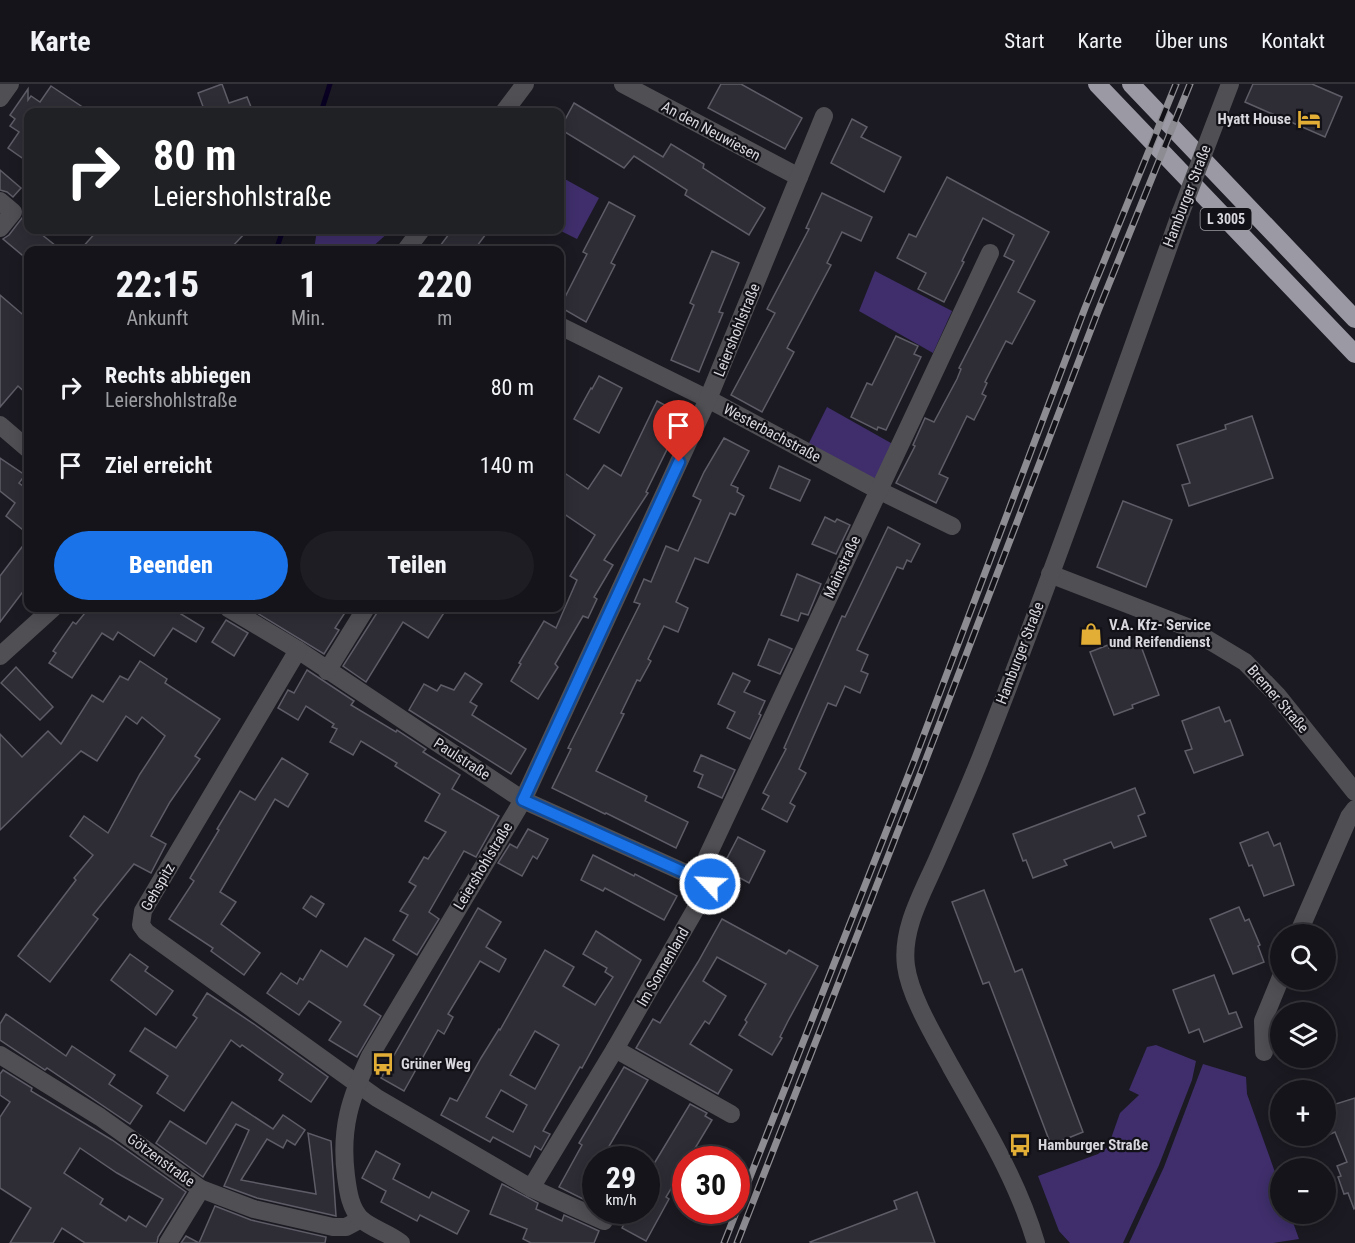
<!DOCTYPE html>
<html lang="de">
<meta charset="utf-8">
<style>
:root{--surface:#14141a;--page:#1d1d23;--text:#f1f3f6;--muted:#9d9ea2;--line:#333339;--accent:#1a73e8}
body{margin:0;font-family:"Roboto Condensed",sans-serif;background:var(--page);color:var(--text);height:100vh;display:flex;flex-direction:column;font-size:22px;white-space:nowrap}
*{box-sizing:border-box;margin:0}
p{font-size:20px;color:var(--muted)}
.icon{flex:none;width:33px;height:33px;fill:none;stroke:currentColor;stroke-width:2;stroke-linecap:round;stroke-linejoin:round}
.map{position:relative;flex:1;overflow:hidden}
.details{position:absolute;left:24px;top:162px;width:540px;height:366px;display:flex;flex-direction:column;background:var(--surface);border-radius:12px;box-shadow:0 3px 15px #0003,0 0 0 2px var(--line)}
.details>*{flex:none}
.banner{position:absolute;left:24px;top:24px;width:540px;height:126px;border-radius:12px;box-shadow:0 3px 15px #0003,0 0 0 2px var(--line);background:#202124;color:#fff;overflow:hidden}
.buttons{position:absolute;left:1270px;top:840px;display:grid;gap:12px}
.buttons a{display:grid;place-items:center;width:66px;height:66px;border-radius:50%;background:var(--surface);box-shadow:0 3px 15px #0003,0 0 0 2px var(--line);font-size:30px}
.speed{position:absolute;left:582px;top:1062px;display:flex;gap:12px;font-size:30px;font-weight:700;text-align:center}
.speed>*{display:grid;place-content:center;width:78px;height:78px;border-radius:50%;background:var(--surface);box-shadow:0 3px 15px #0003,0 0 0 2px var(--line);line-height:1}
.speed small{font-size:15px;font-weight:400}
.speed .limit{border:9px solid #d22;background:#fff;color:#111}
.pin{position:absolute;display:grid;place-items:center;width:51px;height:51px;color:#fff;margin:-62px -26px;border-radius:50% 50% 50% 0;rotate:-45deg;box-shadow:0 0 6px #0007}
.pin .icon{rotate:45deg}
.me{position:absolute;width:66px;margin:-33px;rotate:295deg;stroke-linejoin:round;filter:drop-shadow(0 0 4px #0008)}
.turn{display:flex;align-items:center;gap:21px;height:126px;padding:0 30px;font-size:27px}
.turn .icon{width:78px;height:78px;stroke-width:2.5}
.turn b{display:block;font-size:42px;line-height:51px}
.eta{display:flex;justify-content:space-evenly;align-items:center;height:102px;text-align:center}
.eta b{font-size:36px;font-weight:800;line-height:42px}
.primary-button{display:flex;gap:12px;margin-top:auto;padding:12px 30px}
.primary-button a{flex:1;height:69px;border-radius:36px;background:var(--accent);color:#fff;font-size:24px;font-weight:800;line-height:69px;text-align:center}
.primary-button a+a{background:var(--page);color:var(--text)}
ul{padding:0;list-style:none}
li{display:flex;align-items:center;gap:18px;height:78px;padding:0 30px}
li div{flex:1}
li b{display:block;font-size:22px}
li em{font-style:normal}
header{display:flex;align-items:center;gap:36px;box-sizing:border-box;height:84px;padding:0 30px;background:var(--surface);border-bottom:2px solid var(--line)}
header strong{font-size:28px}
nav{display:flex;gap:33px;margin-inline-start:auto;font-size:21px}
.map>svg:first-child{display:block}
</style>
<header>
<strong>Karte</strong>
<nav><a>Start</a><a>Karte</a><a>Über uns</a><a>Kontakt</a></nav>
</header>
<div class="map">
<svg width="1355" height="1159" viewBox="0 0 1355 1159">
<rect width="100%" height="100%" fill="#1b1a22"/>
<g fill="#3f2e6b">
<path d="M563,94L599,114L577,155L559,146L560,100Z"/>
<path d="M317,146H388L390,147L369,166H314Z"/>
<path d="M875,187L952,227L933,269L859,227Z"/>
<path d="M827,323L898,363L878,406L805,367Z"/>
<path d="M1156,961L1196,977L1192,996L1159,1081L1123,1159H1070L1059,1147L1038,1092L1098,1070L1108,1063L1120,1029L1139,1011L1129,1006L1147,963Z"/>
<path d="M1203,980L1246,993L1247,1010L1281,1105V1130H1290L1299,1155L1273,1159H1129L1164,1083Z"/>
</g>
<g fill="none" stroke-linecap="round" stroke-linejoin="round">
<g stroke="#090022" stroke-width="5">
<path d="M321,28L330,0"/>
<path d="M276,166L283,146"/>
</g>
</g>
<g fill="#2e2d36" stroke="#5e5d67" stroke-width="1.5" fill-rule="evenodd">
<path d="M222,0L229,19L247,13L253,28H205L198,9Z"/>
<path d="M721,0H741L802,34L785,65L708,24Z"/>
<path d="M1253,0H1312L1342,13L1325,53L1245,18Z"/>
<path d="M51,2L90,28H28V78L8,64L19,48L10,42L15,35L10,31L28,5V16L31,12L40,18Z"/>
<path d="M574,19L663,73L671,60L704,80L703,84L765,124L749,151L685,111L687,106L634,72L624,84L560,45Z"/>
<path d="M852,35L867,43L861,53L901,73L884,108L831,79Z"/>
<path d="M0,86L21,104L13,113L7,108L0,106Z"/>
<path d="M947,93L1049,148L1018,208L1035,217L1012,260L1006,257L985,298L987,299L982,310L986,312L974,336L967,332L939,390L948,394L936,419L896,399L915,362L913,361L925,334L934,338L957,295L961,285L959,284L1014,177L1004,172L1014,151L983,134L962,177L964,178L944,218L918,205L926,189L897,174L909,150L916,153Z"/>
<path d="M822,109L872,133L861,157L842,148L827,179L831,181L787,264L794,268L762,328L731,311L775,229L767,225L809,145L806,144Z"/>
<path d="M609,118L635,132L611,179L615,181L586,238L560,223L587,170L583,168Z"/>
<path d="M22,134L28,139V146H36L61,166H28V176L3,155L9,151Z"/>
<path d="M98,146H248L229,166H80Z"/>
<path d="M452,146H489L474,166H437Z"/>
<path d="M712,167L739,179L719,228L723,229L699,288L671,276L694,221L690,219Z"/>
<path d="M0,211L28,235V311L18,302L0,323Z"/>
<path d="M896,252L918,262L914,270L921,273L886,346L878,343L877,346L851,333L867,299L872,301Z"/>
<path d="M599,292L622,304L599,349L574,335L591,304L592,305Z"/>
<path d="M657,317L684,331L646,408L648,409L604,476L613,481L594,513L597,515L588,534L583,532L555,580L558,583L538,615L511,597L521,580L519,579L544,537L556,544L577,496L570,492L595,451L560,427V400L566,390L588,405L604,381L621,392Z"/>
<path d="M1252,332L1273,394L1189,422L1182,401L1190,399L1177,361L1226,345L1225,341Z"/>
<path d="M724,354L749,367L731,401L738,404L737,408L744,412L735,431L730,429L708,479L695,474L676,518L688,524L678,548L664,542L648,575L651,577L640,597L637,596L621,629L624,630L596,687L647,712L645,717L688,738L676,764L606,729L605,730L552,704L571,665L568,664L640,520L634,518L644,495L651,498L666,462L678,467L701,416L693,412L704,388Z"/>
<path d="M0,374L25,391L19,399L27,405L28,402V450L6,432L15,419L0,407Z"/>
<path d="M779,382L810,396L800,417L770,404Z"/>
<path d="M1123,417L1172,436L1146,503L1097,483Z"/>
<path d="M825,433L835,438L837,435L850,441L836,470L812,460Z"/>
<path d="M888,443L920,460L911,478L907,476L903,485L897,483L857,566L868,571L861,587L868,590L860,609L845,602L836,622L828,619L799,685L806,689L790,719L795,722L787,738L762,725L769,712L763,709L786,665L784,664L842,532L845,533Z"/>
<path d="M28,455V501L0,538V492Z"/>
<path d="M797,490L821,500L808,531L801,529L798,537L781,531Z"/>
<path d="M89,524H186L181,530L204,544L196,558L173,544L154,572L118,548L113,556L102,549L72,594L49,579L56,569L53,567L73,538L76,540Z"/>
<path d="M249,524H348L335,544L339,546L324,570Z"/>
<path d="M380,524H447L428,554L403,538L366,598L343,582Z"/>
<path d="M226,536L248,549L234,572L212,558Z"/>
<path d="M1138,554L1159,611L1132,621L1133,624L1114,631L1090,568L1108,561L1109,564Z"/>
<path d="M769,555L792,565L780,590L758,581Z"/>
<path d="M140,577L167,595L165,599L220,635L195,672L200,675L170,718L151,752L166,760L151,789L134,780L93,831L98,835L50,898L18,872L76,796L74,794L93,771L70,752L84,732L108,749L140,690L165,652L142,633L137,640L126,632L97,677L81,667L0,746V650L22,673L48,647L61,660L92,611L103,618L120,592L128,596Z"/>
<path d="M16,583L53,623L40,636L1,599Z"/>
<path d="M307,586L354,617L351,621L396,648L397,646L426,665L423,668L460,691L452,705L499,732L476,773L464,767L429,828L439,835L417,871L393,856L408,831L400,827L416,802L409,798L424,773L428,775L446,748L425,737L440,710L395,682L397,679L361,657L353,671L330,658L337,645L332,643L334,640L306,622L298,636L278,624L288,606L294,609Z"/>
<path d="M465,589L482,600L470,618L477,622L472,631L526,665L511,690L409,626L424,600L437,607L441,601L454,606Z"/>
<path d="M733,589L750,597L744,608L765,617L759,630L761,631L750,655L727,644L735,628L718,620Z"/>
<path d="M1219,623L1225,638L1230,636L1243,671L1194,689L1185,667L1192,665L1182,637Z"/>
<path d="M701,671L735,686L722,714L698,703L703,691L694,687Z"/>
<path d="M282,674L308,690L288,723L275,715L220,808L236,818L221,840L260,869L244,891L211,867L213,864L169,835L194,797L190,794L219,746L217,745L240,707L255,716Z"/>
<path d="M1135,704L1145,729L1138,732L1146,752L1114,764L1111,758L1064,776L1067,781L1033,794L1026,776L1023,777L1013,750Z"/>
<path d="M528,745L548,755L537,775L533,772L522,792L498,779L510,760L517,764Z"/>
<path d="M1268,748L1274,762L1280,759L1294,801L1264,812L1252,781L1249,782L1240,759Z"/>
<path d="M738,753L765,767L749,799L722,784Z"/>
<path d="M593,771L634,792L635,790L677,812L664,836L605,804L603,807L581,796Z"/>
<path d="M984,806L1015,888L1022,885L1083,1048L1051,1061L989,898L983,900L952,818Z"/>
<path d="M311,812L324,820L316,833L303,824Z"/>
<path d="M1239,823L1245,837L1249,835L1260,861L1258,862L1264,878L1233,890L1210,835Z"/>
<path d="M478,824L501,838L486,863L506,875L499,888L480,877L448,930L453,933L444,950L438,946L404,1007L381,994Z"/>
<path d="M722,835L786,870L789,866L818,882L788,937L780,953L782,954L772,971L739,951L747,938L745,936L766,900L717,873L703,897L726,912L709,940L705,937L690,960L732,986L718,1010L636,964L653,935L660,939L698,878Z"/>
<path d="M596,847L641,876L582,984L580,983L543,1047L550,1050L541,1066L535,1062L530,1073L493,1053L490,1058L441,1031L450,1014L457,1017L481,974L499,945L500,946L545,866L574,883L563,902L595,921L613,893L605,888L607,884L583,870ZM535,947L559,961L535,1005L510,991ZM501,1006L527,1021L513,1048L486,1033Z"/>
<path d="M365,854L394,871L364,921L381,932L357,973L329,956L341,938L309,917L299,931L267,909L281,889L297,900L300,894L303,896L321,866L347,883Z"/>
<path d="M130,870L148,883L145,887L173,907L156,931L111,896Z"/>
<path d="M1214,891L1229,930L1236,928L1242,943L1204,958L1199,945L1189,949L1173,906Z"/>
<path d="M207,909L254,940L328,993L311,1018L279,996L283,990L242,961L240,963L231,956L184,1027L157,1009L168,992L130,967L145,944L176,964L197,934L193,931Z"/>
<path d="M6,930L66,972L72,962L115,991L109,1000L142,1022L130,1040L47,984L45,986L0,956V940Z"/>
<path d="M624,983L648,996L601,1076H596V1092L583,1115L559,1103L582,1061L579,1059Z"/>
<path d="M3,986L32,1004L31,1007L112,1056L186,1108L158,1153L157,1159H85L62,1144L53,1159H10L31,1124L0,1104V1033L10,1018L0,1011V990ZM80,1064L117,1089L163,1115L146,1143L129,1132L126,1137L100,1120L103,1115L64,1089Z"/>
<path d="M1355,1014V1124L1354,1125L1348,1109L1344,1110L1338,1093L1341,1092L1337,1082L1347,1078L1335,1048L1326,1052V1023Z"/>
<path d="M232,1018L273,1045L283,1031L305,1046L295,1061L287,1056L283,1064L267,1055L241,1096L316,1110L308,1049L331,1057L336,1132L257,1114L224,1102L249,1046L236,1040L203,1093L156,1059L170,1037L206,1060Z"/>
<path d="M690,1020L707,1029L705,1032L712,1036L688,1076H686V1080L666,1113L669,1115L646,1157L622,1144L631,1126H646V1093Z"/>
<path d="M376,1067L400,1080L393,1095L429,1114L432,1108L469,1127L457,1150L420,1131L417,1137L381,1118L386,1107L362,1094Z"/>
<path d="M502,1100L538,1119L536,1125L562,1137L564,1131L599,1147L594,1159H531L523,1155L527,1145L490,1130Z"/>
<path d="M917,1108L935,1159H811L810,1158L897,1125L894,1117Z"/>
<path d="M215,1122L251,1136L326,1153L325,1159H181L186,1152L199,1159Z"/>
</g>
<g fill="none" stroke-linecap="round" stroke-linejoin="round">
<g stroke="#504f54" stroke-width="18">
<path d="M623,0L799,93"/>
<path d="M0,14L10,0"/>
<path d="M504,28L525,0"/>
<path d="M0,117L13,128L0,144"/>
<path d="M406,166L421,146"/>
<path d="M560,242L708,315L878,406L952,442"/>
<path d="M0,341L28,365"/>
<path d="M1050,490L1187,543L1245,578L1277,611L1355,708"/>
<path d="M228,524L298,566L523,716L710,800"/>
<path d="M298,566L143,827L141,841L146,848L377,1014L531,1104L604,1137"/>
<path d="M0,572L53,524"/>
<path d="M327,587L366,524"/>
<path d="M710,800L707,773L990,169"/>
<path d="M1298,850L1349,733L1355,725"/>
<path d="M615,965L731,1030"/>
<path d="M1264,968L1263,937L1281,893"/>
<path d="M0,971L100,1033L201,1105L254,1125L333,1143H346L361,1135"/>
<path d="M531,1104L615,965L710,800"/>
<path d="M168,1159L201,1105"/>
<path d="M401,1159C389,1149 372,1145 361,1135C350,1124 348,1107 346,1092C340,1045 350,1014 370,972L523,716L708,315L824,32"/>
<path d="M1036,1159C1018,1097 983,1040 951,983C936,955 910,913 906,882C901,845 923,808 937,776C952,742 967,708 981,673C1052,493 1116,310 1181,128"/>
</g>
<g stroke="#9b99a4" stroke-width="18">
<path d="M1097,0L1355,270"/>
<path d="M1131,0L1355,235"/>
</g>
<g stroke="#8d8c92" stroke-width="7">
<g id="rail">
<path d="M724,1159L914,677L1085,224L1176,0"/>
<path d="M737,1159L923,683L1098,227L1190,0"/>
</g>
</g>
<use href="#rail" stroke="#121118" stroke-width="4.5" stroke-dasharray="14" stroke-linecap="butt"/>
<path stroke="#504f54" stroke-width="18" d="M1181,128L1230,0"/>
</g>
<g fill="none" stroke-linecap="round" stroke-linejoin="round">
<g stroke="#114b97" stroke-width="15">
<path id="route" d="M679,378L523,716L710,800"/>
</g>
<use href="#route" stroke="#1a73e8" stroke-width="10"/>
</g>
<defs>
<g id="hotel-bare" transform="scale(1.8)"><path d="M-6-4.5h1.5V1H6V5H4.5V3h-9V5H-6ZM-4 0a1.8 1.8 0 1 1 3.6 0ZM.5 0V-2.5h3Q6-2.5 6 0Z" fill="#e3ae35" stroke="#121118" stroke-width="2.5" paint-order="stroke"/></g>
<g id="shop-bare" transform="scale(1.8)"><path d="M-5-2.5h2.3a2.7 3.5 0 0 1 5.4 0H5L5.5 6h-11ZM-1.5-2.5h3a1.5 2.3 0 0 0-3 0Z" fill="#e3ae35" stroke="#121118" stroke-width="2.5" paint-order="stroke"/></g>
<g id="bus-bare" transform="scale(1.8)"><path d="M-5-6H5V4H4V6H2V4H-2V6H-4V4H-5ZM-3.5-4V0h7V-4ZM-3.5 1.2v1.5H-2V1.2ZM2 1.2v1.5H3.5V1.2Z" fill="#e3ae35" stroke="#121118" stroke-width="2.5" paint-order="stroke"/></g>
</defs>
<g fill-rule="evenodd">
<use href="#hotel-bare" x="1309" y="35"/>
<use href="#shop-bare" x="1091" y="550"/>
<use href="#bus-bare" x="383" y="980"/>
<use href="#bus-bare" x="1020" y="1061"/>
</g>
<g text-anchor="middle" stroke-width="4.5" stroke-linejoin="round" paint-order="stroke">
<rect fill="#121118" stroke="#9d9ca2" stroke-width="1.5" x="1200.5" y="124" width="51" height="22" rx="4.5"/>
<g font-size="14" font-weight="bold" fill="#d8d7dd">
<text x="1226" y="140">L 3005</text>
</g>
<g font-size="15" font-weight="bold" fill="#d8d7dd" stroke="#121118" text-anchor="start">
<text x="1291" y="40" text-anchor="end">Hyatt House</text>
<text x="1109" y="546">V.A. Kfz- Service<tspan x="1109" dy="17">und Reifendienst</tspan></text>
<text x="401" y="985">Grüner Weg</text>
<text x="1038" y="1066">Hamburger Straße</text>
</g>
<g font-size="15" fill="#d8d7dd" stroke="#121118">
<text transform="translate(711 47) rotate(28)" y="5">An den Neuwiesen</text>
<text transform="translate(1187 112) rotate(-69)" y="5">Hamburger Straße</text>
<text transform="translate(737 246) rotate(-68)" y="5">Leiershohlstraße</text>
<text transform="translate(772 349) rotate(28)" y="5">Westerbachstraße</text>
<text transform="translate(842 483) rotate(-65)" y="5">Mainstraße</text>
<text transform="translate(1020 569) rotate(-69)" y="5">Hamburger Straße</text>
<text transform="translate(1278 615) rotate(49)" y="5">Bremer Straße</text>
<text transform="translate(462 675) rotate(33)" y="5">Paulstraße</text>
<text transform="translate(483 782) rotate(-59)" y="5">Leiershohlstraße</text>
<text transform="translate(158 803) rotate(-60)" y="5">Gehspitz</text>
<text transform="translate(663 883) rotate(-60)" y="5">Im Sonnenland</text>
<text transform="translate(161 1076) rotate(36)" y="5">Götzenstraße</text>
</g>
</g>
</svg>
<div class="buttons">
<a><svg class="icon" aria-label="search" viewBox="0 0 24 24"><circle cx="10" cy="10" r="6"/><path d="M15 15l6 6"/></svg></a>
<a><svg class="icon" aria-label="layers" viewBox="0 0 24 24"><path d="M12 4l9 5-9 5-9-5zM3 14l9 5 9-5"/></svg></a>
<a>+</a>
<a>−</a>
</div>
<div class="speed"><div>29<small>km/h</small></div><div class="limit">30</div></div>
<div class="pin" style="left:679px;top:378px;background:#d93025"><svg class="icon" aria-label="arrive" viewBox="0 0 24 24"><path d="M6 21V4h12l-3 4 3 4H6"/></svg></div>
<svg class="me" style="left:710px;top:800px" viewBox="-20 -20 40 40"><circle r="17" fill="#1a73e8" stroke="#fff" stroke-width="3"/><path d="M0-11L8 9 0 5-8 9z" fill="#fff"/></svg>
<div class="banner">
<div class="turn"><svg class="icon" aria-label="right" viewBox="0 0 24 24"><path d="M7 20v-9h11M14 6l5 5-5 5"/></svg><div><b>80 m</b>Leiershohlstraße</div></div>
</div>
<section class="details">
<div class="eta">
<div><b>22:15</b><p>Ankunft</p></div>
<div><b>1</b><p>Min.</p></div>
<div><b>220</b><p>m</p></div>
</div>
<ul>
<li><svg class="icon" aria-label="right" viewBox="0 0 24 24"><path d="M7 20v-9h11M14 6l5 5-5 5"/></svg><div><b>Rechts abbiegen</b><p>Leiershohlstraße</p></div><em>80 m</em></li>
<li><svg class="icon" aria-label="arrive" viewBox="0 0 24 24"><path d="M6 21V4h12l-3 4 3 4H6"/></svg><div><b>Ziel erreicht</b></div><em>140 m</em></li>
</ul>
<div class="primary-button"><a>Beenden</a><a>Teilen</a></div>
</section>
</div>
